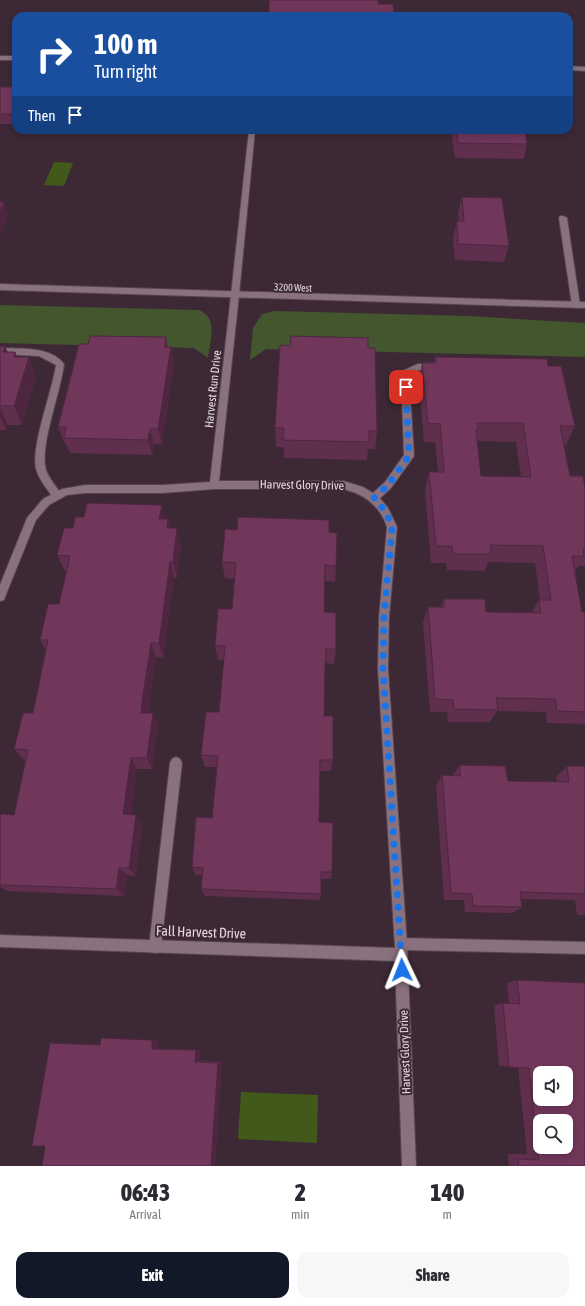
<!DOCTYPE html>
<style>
:root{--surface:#fff;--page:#f7f7f7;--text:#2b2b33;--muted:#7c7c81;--accent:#111827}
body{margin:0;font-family:"Asap Condensed",sans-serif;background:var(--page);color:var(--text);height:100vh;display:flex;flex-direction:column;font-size:15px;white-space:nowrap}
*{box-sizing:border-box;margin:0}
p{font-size:13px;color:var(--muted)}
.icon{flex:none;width:22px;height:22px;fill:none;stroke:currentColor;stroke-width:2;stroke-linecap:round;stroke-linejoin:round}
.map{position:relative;height:1166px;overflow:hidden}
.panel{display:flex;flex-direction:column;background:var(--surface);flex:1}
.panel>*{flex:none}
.banner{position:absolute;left:12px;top:12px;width:561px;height:122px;border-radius:12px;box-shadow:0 2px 6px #0003;background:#1a4fa0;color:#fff;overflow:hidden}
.fabs{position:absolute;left:533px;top:1066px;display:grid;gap:8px}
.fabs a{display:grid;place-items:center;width:40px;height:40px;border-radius:8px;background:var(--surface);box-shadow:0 2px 6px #0003;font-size:20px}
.pin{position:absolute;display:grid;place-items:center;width:34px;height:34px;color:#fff;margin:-17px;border-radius:8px;box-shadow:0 2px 6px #0006}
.me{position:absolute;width:44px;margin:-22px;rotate:358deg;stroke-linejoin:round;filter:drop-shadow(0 0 3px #0008)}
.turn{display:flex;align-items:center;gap:14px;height:84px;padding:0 16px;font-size:18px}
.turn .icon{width:52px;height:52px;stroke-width:2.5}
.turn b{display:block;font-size:28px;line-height:34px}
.then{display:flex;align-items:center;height:38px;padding:0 16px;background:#0003;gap:8px;font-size:15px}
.eta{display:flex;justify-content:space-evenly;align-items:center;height:68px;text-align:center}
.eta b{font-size:24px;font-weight:800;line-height:28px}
.button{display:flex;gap:8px;margin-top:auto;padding:8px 16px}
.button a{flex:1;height:46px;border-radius:12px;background:var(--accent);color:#fff;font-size:16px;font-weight:800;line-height:46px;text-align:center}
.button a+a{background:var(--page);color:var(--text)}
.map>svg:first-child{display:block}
</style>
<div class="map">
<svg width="585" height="1166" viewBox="0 0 585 1166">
<rect width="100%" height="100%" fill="#3d2935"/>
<g fill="#44562e">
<path d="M0,305L198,310C219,316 210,342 208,358L194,348L0,343Z"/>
<path d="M275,311L468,316L585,323V357L266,349L250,360L253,328L262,314Z"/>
</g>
<g fill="#415a1c">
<path d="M54,162L73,163L64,186L44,185Z"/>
<path d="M241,1092L318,1095L317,1143L238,1139Z"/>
</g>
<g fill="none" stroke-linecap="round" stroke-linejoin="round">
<g stroke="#56454f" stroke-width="2">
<g id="service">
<path d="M249,130H255L239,295L235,298L231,295Z"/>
<path d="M560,216H563L567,218L580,305L576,308L572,305L559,218Z"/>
<path d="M0,348C20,349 51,346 64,364C61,392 39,446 46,470C49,479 57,487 62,496L60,499H54C48,490 39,480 36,469C31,444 52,393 56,365L39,356L0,354Z"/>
<path d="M435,363L438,364L439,366L438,368L419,370L409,375L414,456L391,488L377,501H371L369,498L371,495L385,482L404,455L401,373L402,371L418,364Z"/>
<path d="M176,757L180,759L182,763L161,947L160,952L155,953L150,952L149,947L170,763L172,759Z"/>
<path d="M401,938L585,942V954L401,950L396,949L395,944L396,939Z"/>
</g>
</g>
<g stroke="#56454f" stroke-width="2">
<g id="minor">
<rect x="0" y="56" width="16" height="4"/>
<path d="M569,66L585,67V71L569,70Z"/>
<path d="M235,292L239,295L219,481H343L363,487L378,496L388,508L397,527L389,617L388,669L407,944L416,1166H402L395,961L0,947V935L395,948L378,669L379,617L387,527C380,506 365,494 343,489H214L163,493H85L67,495L49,505L36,520L5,597L4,600L0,601V585L27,518L43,499L62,489L85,485H163L210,482L231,295Z"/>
</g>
</g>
<g stroke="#56454f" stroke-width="2">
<path id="tertiary" d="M0,284L585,302V308L0,290Z"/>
</g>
<use href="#service" fill="#89717e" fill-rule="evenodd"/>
<use href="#minor" fill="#89717e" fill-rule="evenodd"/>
<use href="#tertiary" fill="#89717e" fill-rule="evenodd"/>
</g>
<g fill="#602f4e" fill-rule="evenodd">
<rect x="0" y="87" width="16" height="37"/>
<path d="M451,130H525L527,144L524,159L455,158Z"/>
<path d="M462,197L509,246L504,262L455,260L453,238L457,221H459L458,214Z"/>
<path d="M0,346L8,352H15L17,357L36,377L22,425H8L6,430H0Z"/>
<path d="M168,347H171L174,363L162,444H154L152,455L70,453L65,442H64L58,427Z"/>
<path d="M368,348L377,431L375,449H368L367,460L284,458V447H276L275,428Z"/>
<path d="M435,357L548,366L575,426L566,445H564L570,476L585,487V566H578L575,571L582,612H585V724L547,723L546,712L497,711L490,722H448L447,712H430L423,622L428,607H441L444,599L486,612H532L539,600H540L535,563L488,562L485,571L447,570L446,563H431L425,490L429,472H438L435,442H424L419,382L422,363H434ZM477,441L516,442L521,477L481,476Z"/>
<path d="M165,519H168L170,528L181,545L177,578H174L163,658L156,657L148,713L158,725L152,769H137L131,814L136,815L142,824L136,876L127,875L124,896L8,891L0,887V818L14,815L26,761H25L14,749L33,713L46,650L40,640L59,604L66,572L65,571L57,555L73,528Z"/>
<path d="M329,532L336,566L335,582L325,581L324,612L336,649L334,664L325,663L324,716L333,760L331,771H320L319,822L332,872L331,879H321V894L320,900L205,896L201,889L203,875H196L192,867L212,818L217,767H205L201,755L219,712L224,660H218L215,646L232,609L234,579L225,578L222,562Z"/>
<path d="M460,765L508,781L557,782L556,777L567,766H585V915H577L575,900L521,899L522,907L512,913L465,912L464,900H444L436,786L442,775H453Z"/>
<path d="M517,980L585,1166H509L508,1154H527L518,1067L499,1066L494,1005L503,1003L509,1004L507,983Z"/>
<path d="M159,1040L158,1049L200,1050V1061L222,1062L215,1166L100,1044Z"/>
</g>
<g fill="#4e2640">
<path d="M4,202L8,214L0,238V213Z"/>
<path d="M166,337L169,354L165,347Z"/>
<path d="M5,346L13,365L3,352Z"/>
<path d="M171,347L174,363L162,444L158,429Z"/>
<path d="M15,352L23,371L14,357Z"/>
<path d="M29,357L36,377L22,425L14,406Z"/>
<path d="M0,408L8,425L6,430L0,417Z"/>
<path d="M150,429L154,444L152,455L148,440Z"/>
<path d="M162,505L166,522L159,519Z"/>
<path d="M168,519L172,536L167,528Z"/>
<path d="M177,528L181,545L177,578L173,562Z"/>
<path d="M170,562L174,578L163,658L159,643Z"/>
<path d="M151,643L156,657L148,714L141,713Z"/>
<path d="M153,713L158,725L152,769L147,758Z"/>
<path d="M131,758L137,769L130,823L123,814Z"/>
<path d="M136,815L142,824L136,876L129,868Z"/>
<path d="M119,868L127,875L124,896L116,889Z"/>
<path d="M152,1040H159L158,1049H152Z"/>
<path d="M196,1050H200V1061L195,1062Z"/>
<path d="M222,1062L215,1166H211L218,1063Z"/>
</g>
<g fill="#70375b" stroke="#4e2640" fill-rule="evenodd">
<path d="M269,0H378V4H393L394,16H269Z"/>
<rect x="0" y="87" width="16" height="27"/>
<path d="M456,130H525L527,144L458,143Z"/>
<path d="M462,197L502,198L509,246L458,244L457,221H464Z"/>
<path d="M0,202H4L0,213Z"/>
<path d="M90,336L166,337L165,347H171L158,429H150L148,440L64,438L66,427H58L79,344H88Z"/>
<path d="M291,336L368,338V348H375L377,431H369V442L283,440L284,428H275L280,345L290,346Z"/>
<path d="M0,346H5L3,352H15L14,357H29L14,406H0Z"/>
<path d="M435,357L547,359L548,366H561L575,426H560L570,476H583L585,487V549H583L584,556H572L582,612H585V712L557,711L555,699L496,698L498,710L454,709L453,700L435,699L428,607H444V599H485L486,612L541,613L539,600H551L543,546L490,545L491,554H453L452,546H436L429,472H444L440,424L428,423L422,363H436ZM477,423H523L531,477L481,476L476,430H478Z"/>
<path d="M87,503L162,505L159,519H168L167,528H177L173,562H170L159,643H151L142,701L141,713H153L147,758H131L123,814L136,815L129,868H119L116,889L0,885V818L1,814L14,815L28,750L14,749L23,713H33L48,640H40L48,604H59L70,556L57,555L64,528H73L75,517H84Z"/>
<path d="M238,517L329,520V532L337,533L336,566L325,565L324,612L336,613V649H326L325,665L324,716H333V760H320L319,822L333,823L332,872H321V894L201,889L203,868L192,867L196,817L212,818L218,756L201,755L206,712H219L225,646H215L218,609H232L236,563L222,562L225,529L237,530Z"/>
<path d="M460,765L505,766L508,781L569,782L567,766H585V894L520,892L522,907L473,906L472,894L451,893L442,775L460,776Z"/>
<path d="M517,980L585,983V1166H519L518,1159L539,1160L529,1068L509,1067L503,1003L520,1004ZM540,1073H566V1099H540ZM540,1121H566V1147H540Z"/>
<path d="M101,1038L152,1040V1049L196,1050L195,1062L218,1063L211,1166H42L45,1146H32L50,1043L100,1045Z"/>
</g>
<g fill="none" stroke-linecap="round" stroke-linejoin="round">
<path stroke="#1a73e8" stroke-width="7" stroke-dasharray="0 12.6" d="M402,970L383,669L384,617L392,528C388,515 383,507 374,498L388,485L409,456L406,387"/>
</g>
<g text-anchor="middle" stroke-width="4" stroke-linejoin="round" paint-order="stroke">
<g font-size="10" fill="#e6d8e0" stroke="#3d2935">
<text transform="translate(293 287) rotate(2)" y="4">3200 West</text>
</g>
<g font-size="12" fill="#e6d8e0" stroke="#3d2935">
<text transform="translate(213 389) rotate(-84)" y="4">Harvest Run Drive</text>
<text transform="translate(302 485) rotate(1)" y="4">Harvest Glory Drive</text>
<text transform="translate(405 1052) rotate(-92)" y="4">Harvest Glory Drive</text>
</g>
<g font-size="14" fill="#e6d8e0" stroke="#3d2935">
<text transform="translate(201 932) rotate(2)" y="5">Fall Harvest Drive</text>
</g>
</g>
</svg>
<div class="fabs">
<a><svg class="icon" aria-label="sound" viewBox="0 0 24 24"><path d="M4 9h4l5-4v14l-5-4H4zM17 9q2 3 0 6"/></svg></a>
<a><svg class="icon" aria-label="search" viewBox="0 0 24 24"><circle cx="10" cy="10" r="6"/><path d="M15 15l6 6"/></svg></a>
</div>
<div class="pin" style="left:406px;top:387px;background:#d93025"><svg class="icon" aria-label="arrive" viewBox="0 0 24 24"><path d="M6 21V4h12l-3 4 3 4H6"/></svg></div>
<svg class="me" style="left:402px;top:970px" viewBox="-20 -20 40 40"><path d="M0-17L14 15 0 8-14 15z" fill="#1a73e8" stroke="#fff" stroke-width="4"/></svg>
<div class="banner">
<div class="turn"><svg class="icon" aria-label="right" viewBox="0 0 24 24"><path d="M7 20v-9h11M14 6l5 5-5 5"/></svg><div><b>100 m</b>Turn right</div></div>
<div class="then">Then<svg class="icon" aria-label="arrive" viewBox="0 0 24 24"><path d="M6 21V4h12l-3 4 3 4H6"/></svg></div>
</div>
</div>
<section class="panel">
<div class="eta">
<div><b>06:43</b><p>Arrival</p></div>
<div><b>2</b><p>min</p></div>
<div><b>140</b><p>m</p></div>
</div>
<div class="button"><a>Exit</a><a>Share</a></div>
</section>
